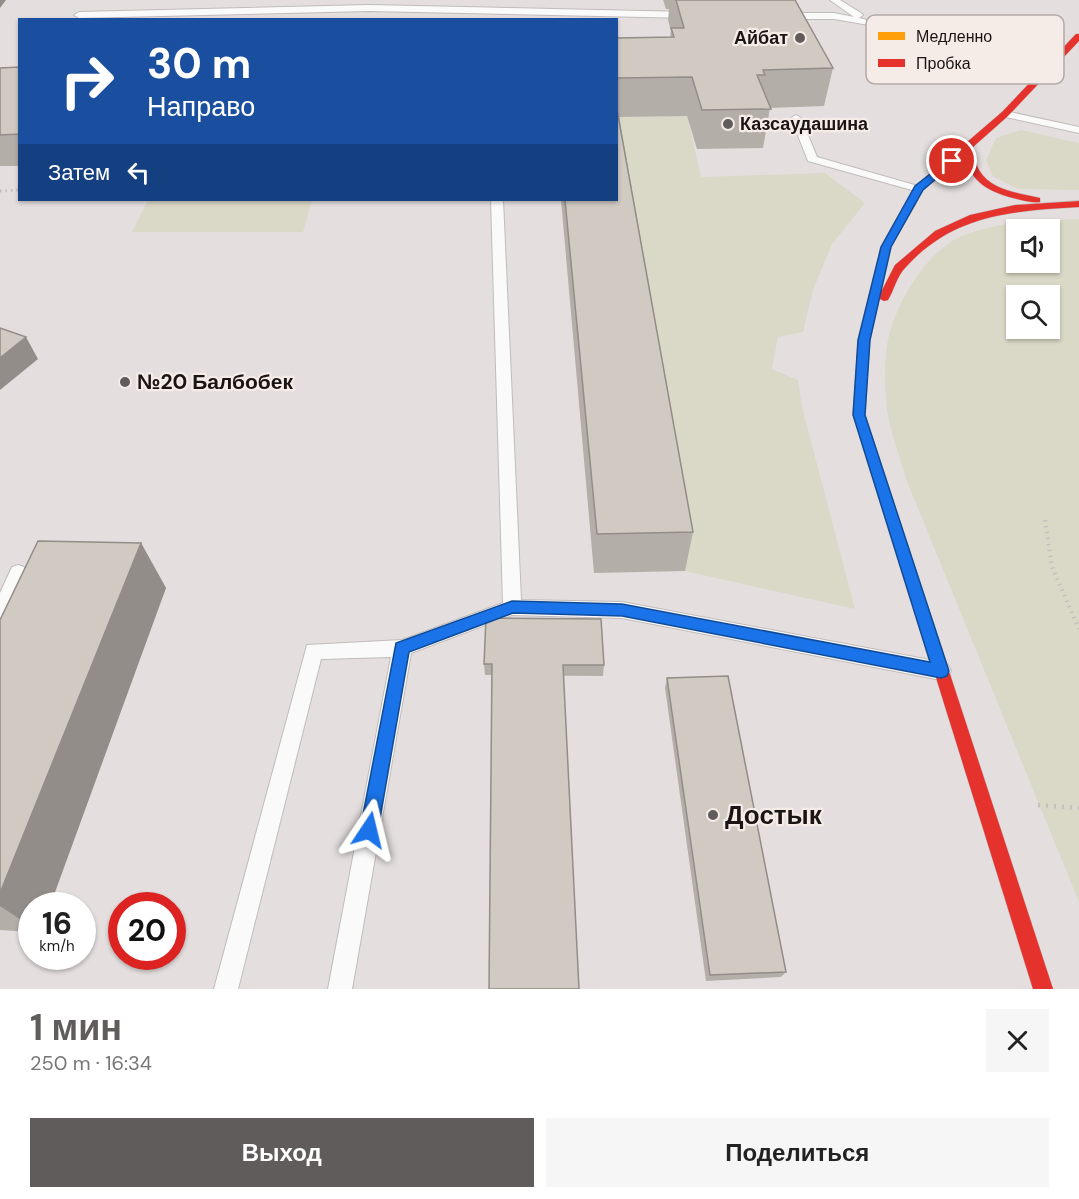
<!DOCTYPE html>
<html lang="ru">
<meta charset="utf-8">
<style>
:root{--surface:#fff;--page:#f6f6f6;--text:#222;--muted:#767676;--accent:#605c5b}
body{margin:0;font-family:"DM Sans",sans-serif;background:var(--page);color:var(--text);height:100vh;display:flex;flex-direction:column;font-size:22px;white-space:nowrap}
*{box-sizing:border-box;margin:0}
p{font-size:20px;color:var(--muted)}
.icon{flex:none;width:33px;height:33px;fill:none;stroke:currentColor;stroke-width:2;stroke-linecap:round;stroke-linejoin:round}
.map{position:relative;height:989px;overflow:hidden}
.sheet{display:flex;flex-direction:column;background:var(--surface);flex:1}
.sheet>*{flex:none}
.banner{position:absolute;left:18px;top:18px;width:600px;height:183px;border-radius:0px;box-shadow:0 2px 4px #0004;background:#1a4fa0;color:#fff;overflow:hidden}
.buttons{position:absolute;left:1006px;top:219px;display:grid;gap:12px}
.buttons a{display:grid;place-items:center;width:54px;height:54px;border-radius:0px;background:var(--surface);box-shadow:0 2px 4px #0004;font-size:30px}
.speed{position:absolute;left:18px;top:892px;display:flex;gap:12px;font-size:30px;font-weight:700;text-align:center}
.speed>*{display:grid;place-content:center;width:78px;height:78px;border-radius:50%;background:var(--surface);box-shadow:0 2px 4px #0004;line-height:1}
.speed small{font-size:15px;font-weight:400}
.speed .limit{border:9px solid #d22;background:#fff;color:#111}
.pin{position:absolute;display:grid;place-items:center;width:51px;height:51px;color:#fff;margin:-26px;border:3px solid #fff;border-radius:50%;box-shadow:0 2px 6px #0007}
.me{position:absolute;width:66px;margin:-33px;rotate:10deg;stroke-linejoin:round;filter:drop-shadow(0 0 4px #0008)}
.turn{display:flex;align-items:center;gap:21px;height:126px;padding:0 30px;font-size:27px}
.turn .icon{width:78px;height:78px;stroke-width:2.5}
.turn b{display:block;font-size:42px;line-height:51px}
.then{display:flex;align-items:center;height:57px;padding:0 30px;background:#0003;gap:12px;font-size:22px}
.round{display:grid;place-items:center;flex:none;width:63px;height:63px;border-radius:0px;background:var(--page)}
.overview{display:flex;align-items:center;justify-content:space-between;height:102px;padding:0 30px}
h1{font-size:36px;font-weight:700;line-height:45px;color:var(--accent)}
.cta{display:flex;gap:12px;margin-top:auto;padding:12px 30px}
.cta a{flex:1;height:69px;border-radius:0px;background:var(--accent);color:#fff;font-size:24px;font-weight:700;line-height:69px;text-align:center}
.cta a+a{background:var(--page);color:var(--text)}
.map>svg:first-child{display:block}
</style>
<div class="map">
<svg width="1079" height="989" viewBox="0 0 1079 989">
<rect width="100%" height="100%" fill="#e4dfde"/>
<g fill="#dad8c7" fill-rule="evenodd">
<path d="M687,115L701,177L825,173L865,203L832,244L813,290L803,332L778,337L772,369L798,380L802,407L855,609L685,571L617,158L616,117Z"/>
<path d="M1021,130L1079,143V190L1018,189L993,176L986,160L996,138Z"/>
<path d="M148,200H312L303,232H132Z"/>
<path d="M1079,219V902L906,479C900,456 890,432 887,409C885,392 884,361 887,345C893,309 922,258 954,240C985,222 1043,220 1079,219ZM1017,230H1050V262H1017ZM1017,296H1050V328H1017Z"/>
</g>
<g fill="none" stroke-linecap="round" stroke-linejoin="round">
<g stroke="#c0bcbb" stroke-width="2">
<g id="lane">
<path d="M830,0H840L861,13L863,15L859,18L1059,65L1054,68L869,25L834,19H781L776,16L781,13H834L854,17Z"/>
<path d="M369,5L689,12L694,15L689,18L369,11L79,18L74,15L79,12Z"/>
<path d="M1005,111L1079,127V133L1001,116L1000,114Z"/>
<path d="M796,115L801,118L817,157L925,188L919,192L808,161L791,118Z"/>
<path d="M491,200H503L521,600L622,602L941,662L948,665L951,671L948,677L941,680L622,618L512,615L411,653L352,989H328L391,657L321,659L238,989H214L307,645L402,640L503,603Z"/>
<path d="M18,565L24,567L27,572L6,618L0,621V593L12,567Z"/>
</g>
</g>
<g stroke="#bfbcbb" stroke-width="1">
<path id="slow" d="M910,202L915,205L891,247L870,340L865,415L928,607L926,611L921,613L916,611L914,607L853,415L858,340L881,247L905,205Z"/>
</g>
<g stroke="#bfbcbb" stroke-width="1">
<g id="jam">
<path d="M1076,34H1079V41L1008,116L973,147C975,154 975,163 979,170C991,191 1020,193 1040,198V202C1033,203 1025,201 1017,199C991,193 968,182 965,153L923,190L914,207H906L905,205L916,186L1002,112Z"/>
<path d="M1079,201V207C1012,211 953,214 905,268C897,276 894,290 888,300L884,301L878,298L895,265L935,231L970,215L1015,205Z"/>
<path d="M921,601L926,603L928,607L1053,989H1033L914,607L916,603Z"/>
</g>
</g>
<path stroke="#c2bfbe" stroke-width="3" stroke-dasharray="1.5 4" stroke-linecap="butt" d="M0,191L20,190"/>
<path stroke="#c2bfbe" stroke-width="4" stroke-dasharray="1.5 4.5" stroke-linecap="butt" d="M1045,520L1052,567L1079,629"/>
<path stroke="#c2bfbe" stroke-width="4.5" stroke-dasharray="2 6" stroke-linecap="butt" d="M1038,805L1079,808"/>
<use href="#lane" fill="#fbfafa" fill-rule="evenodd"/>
<use href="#slow" fill="#ff9f0a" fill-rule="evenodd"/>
<use href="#jam" fill="#e5322d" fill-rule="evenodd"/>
</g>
<g fill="#b4aea8">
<path d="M663,0H795L833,68L824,106L770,108L763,148L697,149L687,116L619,117L693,532L685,571L594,573L561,200H616V38L670,37L671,31L668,20L669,9H666Z"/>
<path d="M20,67V166H0V68Z"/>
<path d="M141,543L166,588L32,906V932L0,930V620Z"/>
<path d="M484,664L604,665L603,676L492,675H485Z"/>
<path d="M667,678L786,972L781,977L706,981L665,688Z"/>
</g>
<g fill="#928d88">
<path d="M0,0H6L0,8Z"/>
<path d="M26,337L38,359L0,390V358Z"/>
<path d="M141,543L166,588L50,906H32V927L0,906V893Z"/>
</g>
<g fill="#d1cac3" stroke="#928d88" stroke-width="1.5">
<path d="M676,0H795L833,68L763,70L765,75H757L771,109L702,110L692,77L616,78V38L674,37L671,28H684Z"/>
<path d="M20,67V134L0,135V68Z"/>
<path d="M616,104L693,532L597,534L565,200H616Z"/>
<path d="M0,328L26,337L0,358Z"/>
<path d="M38,541L141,543L0,893V620Z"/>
<path d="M486,618L601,619L604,665H563L579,989H489L492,664H484Z"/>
<path d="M728,676L786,972L710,975L667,678Z"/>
</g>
<path fill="#1a73e8" stroke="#114b97" stroke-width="1.5" d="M949,159L957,161L923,190L891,247L870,340L865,415L949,671L947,676L941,678L622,616L513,613L409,652L378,830L375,836L369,839L363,836L360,830L396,643L512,601L622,604L930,662L853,415L858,340L881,247L915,186Z"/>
<g fill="#605c5b" stroke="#f5ebe7" stroke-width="2">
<circle cx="800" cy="38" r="6"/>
<circle cx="728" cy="124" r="6"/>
<circle cx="125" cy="382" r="6"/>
<circle cx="713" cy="815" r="6"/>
</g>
<g text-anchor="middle" stroke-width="4.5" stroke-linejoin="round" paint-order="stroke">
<g font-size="18" font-weight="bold" fill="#191514" stroke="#f5ebe7" text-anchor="end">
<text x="788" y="44">Айбат</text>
<text x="740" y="130" text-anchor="start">Казсаудашина</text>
</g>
<g font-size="21" font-weight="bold" fill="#191514" stroke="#f5ebe7" text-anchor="start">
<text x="137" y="389">№20 Балбобек</text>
</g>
<g font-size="26" font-weight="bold" fill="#191514" stroke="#f5ebe7" text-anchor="start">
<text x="725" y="824">Достык</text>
</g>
</g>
<rect x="866" y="15" width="198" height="69" rx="9" fill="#f5ebe7" stroke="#b3aba8" stroke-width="1.5"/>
<rect x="878" y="32" width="27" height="8" fill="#ff9f0a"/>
<rect x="878" y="59" width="27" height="8" fill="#e5322d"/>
<g font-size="16" fill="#191514">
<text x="916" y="42">Медленно</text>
<text x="916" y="69">Пробка</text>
</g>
</svg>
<div class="buttons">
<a><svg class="icon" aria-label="sound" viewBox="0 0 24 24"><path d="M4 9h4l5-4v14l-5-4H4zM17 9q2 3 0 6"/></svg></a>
<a><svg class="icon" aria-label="search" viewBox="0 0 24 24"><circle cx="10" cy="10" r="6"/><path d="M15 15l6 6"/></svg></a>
</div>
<div class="speed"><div>16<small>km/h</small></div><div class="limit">20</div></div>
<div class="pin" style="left:952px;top:161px;background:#d93025"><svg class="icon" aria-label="arrive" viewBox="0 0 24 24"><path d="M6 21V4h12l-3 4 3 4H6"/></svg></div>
<svg class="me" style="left:369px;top:830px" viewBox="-20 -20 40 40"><path d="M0-17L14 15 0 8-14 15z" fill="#1a73e8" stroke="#fff" stroke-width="4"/></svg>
<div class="banner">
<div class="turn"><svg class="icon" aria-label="right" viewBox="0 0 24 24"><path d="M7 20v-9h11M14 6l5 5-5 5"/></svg><div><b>30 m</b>Направо</div></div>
<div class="then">Затем<svg class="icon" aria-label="left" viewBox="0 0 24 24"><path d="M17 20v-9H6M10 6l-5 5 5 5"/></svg></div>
</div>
</div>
<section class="sheet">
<div class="overview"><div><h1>1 мин</h1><p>250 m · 16:34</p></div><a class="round"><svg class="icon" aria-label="close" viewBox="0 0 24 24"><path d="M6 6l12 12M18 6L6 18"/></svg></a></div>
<div class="cta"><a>Выход</a><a>Поделиться</a></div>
</section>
